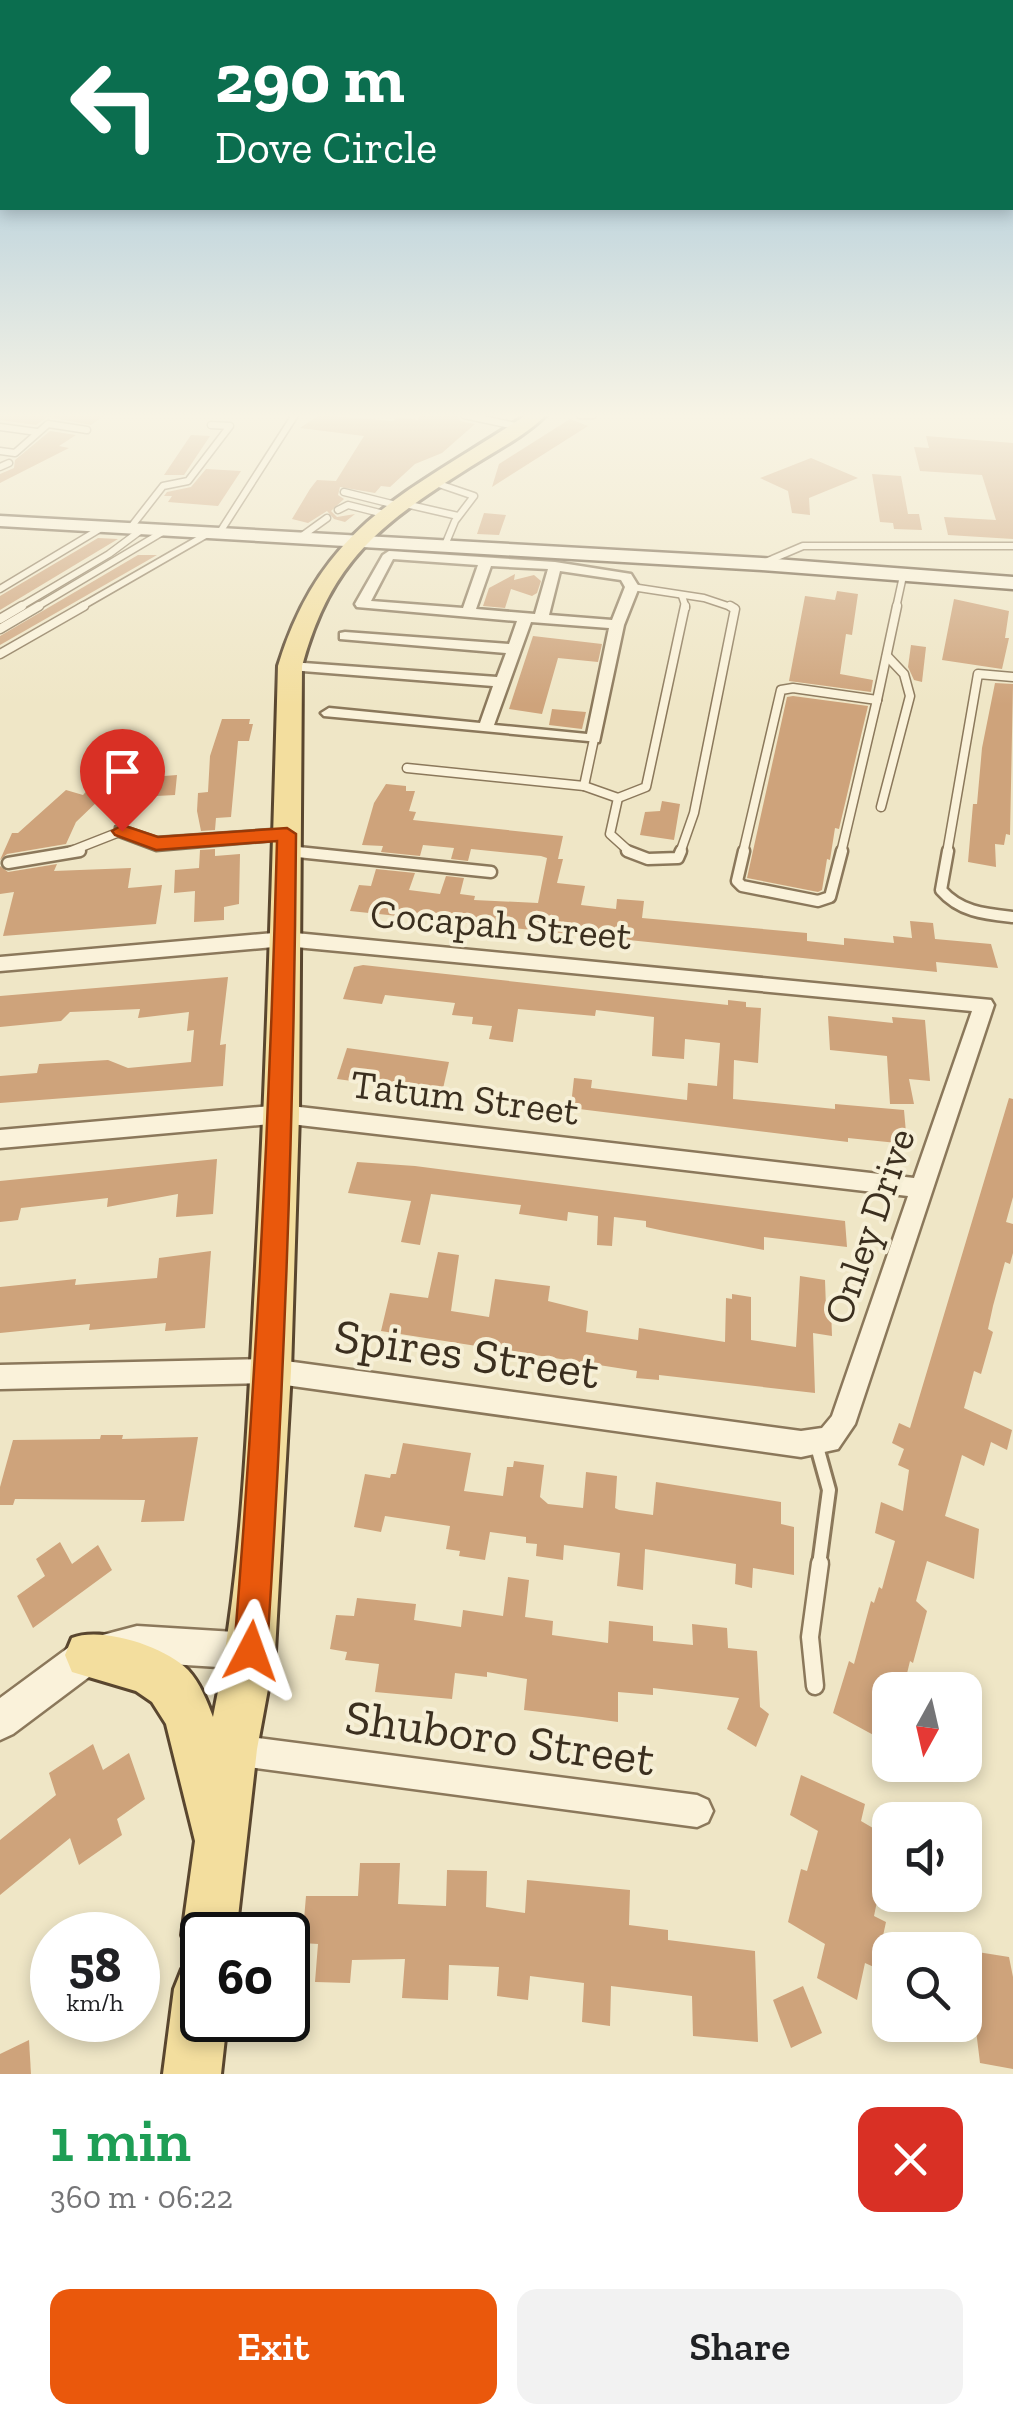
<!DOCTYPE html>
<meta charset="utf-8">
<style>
:root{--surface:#fff;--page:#f2f2f2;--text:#202124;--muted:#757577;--accent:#ea580c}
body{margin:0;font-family:"Zilla Slab",serif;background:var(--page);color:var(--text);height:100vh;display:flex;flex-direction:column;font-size:38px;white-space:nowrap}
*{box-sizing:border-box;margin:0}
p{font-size:32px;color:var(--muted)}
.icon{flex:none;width:55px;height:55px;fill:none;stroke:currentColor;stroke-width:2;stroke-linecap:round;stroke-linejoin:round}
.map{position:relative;height:2074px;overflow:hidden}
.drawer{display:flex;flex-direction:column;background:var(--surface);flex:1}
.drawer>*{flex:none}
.guide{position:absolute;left:0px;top:0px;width:1015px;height:210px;box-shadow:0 5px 15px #0003;background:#0b6e4f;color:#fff;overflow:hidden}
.needle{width:65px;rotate:188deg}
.controls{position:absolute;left:872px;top:1672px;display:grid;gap:20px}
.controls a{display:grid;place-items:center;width:110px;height:110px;border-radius:20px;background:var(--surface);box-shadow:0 5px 15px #0003;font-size:50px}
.speed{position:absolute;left:30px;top:1912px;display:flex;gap:20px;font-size:50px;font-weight:700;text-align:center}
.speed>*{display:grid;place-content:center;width:130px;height:130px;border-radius:50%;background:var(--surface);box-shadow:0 5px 15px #0003;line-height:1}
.speed small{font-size:25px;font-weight:400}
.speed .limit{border:5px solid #111;border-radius:15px;background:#fff;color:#111}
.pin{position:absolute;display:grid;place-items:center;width:85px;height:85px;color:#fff;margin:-102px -42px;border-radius:50% 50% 50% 0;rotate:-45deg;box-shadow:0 0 10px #0007}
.pin .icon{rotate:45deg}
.me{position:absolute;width:110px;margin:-55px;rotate:4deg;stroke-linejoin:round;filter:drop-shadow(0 0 8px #0008)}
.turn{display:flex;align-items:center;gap:35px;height:210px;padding:0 50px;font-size:45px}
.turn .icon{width:130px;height:130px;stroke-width:2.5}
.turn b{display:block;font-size:70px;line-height:85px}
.round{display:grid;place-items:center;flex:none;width:105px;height:105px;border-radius:20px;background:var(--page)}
.head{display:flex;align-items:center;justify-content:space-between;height:170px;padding:0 50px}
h1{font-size:60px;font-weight:600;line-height:75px;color:#1e9e55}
.button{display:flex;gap:20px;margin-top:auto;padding:20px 50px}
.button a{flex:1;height:115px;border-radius:20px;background:var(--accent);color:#fff;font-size:40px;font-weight:600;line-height:115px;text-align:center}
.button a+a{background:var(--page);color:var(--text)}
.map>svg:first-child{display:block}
</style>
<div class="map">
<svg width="1013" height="2074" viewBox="0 0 1013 2074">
<rect width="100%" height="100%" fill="#efe6c6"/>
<g fill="#cea37b">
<path d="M0,415H105L91,425L48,417L36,425L0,420Z"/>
<path d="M319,415L393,421L398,417L418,420L419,415H457L460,421L475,424L442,453L415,464L390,487L381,486L375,493L340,487L338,495L344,499L331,511L337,517L355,514L345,522L334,519L327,511L308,523L292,519L310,489L317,480L336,481L364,436L300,428Z"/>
<path d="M570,419L588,426L492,487L499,464Z"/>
<path d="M50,431L76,435L59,446L69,448L0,483V474L14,468L15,460Z"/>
<path d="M191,435L210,436L184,475H164Z"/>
<path d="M926,436L1013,443V539L948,535L944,517L996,520L982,475L920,471L914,447L929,448Z"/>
<path d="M811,458L858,478L809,498L810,515L792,513L788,491L760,478Z"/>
<path d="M206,469L241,471L218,506L168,502L172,496H164L167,492L191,487Z"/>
<path d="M872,474L901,476L908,514H919L922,530L894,529L893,523L880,522Z"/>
<path d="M484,513L506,515L499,535L477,534Z"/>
<path d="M98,538L118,539L0,610V596Z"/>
<path d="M138,555H157L0,645V636Z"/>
<path d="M515,574L514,580L534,575L541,581L537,593L532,596L511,589L505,608L483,606L489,588Z"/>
<path d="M837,591L858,594L852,635L846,634L840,674L873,680L871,692L789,681L805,596L835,600Z"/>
<path d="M954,599L1009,611L1005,638H1009L1002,669L942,660Z"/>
<path d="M533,636L602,644L598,662L558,658L542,714L509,709Z"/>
<path d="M911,645L926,647L922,682L914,680L908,667Z"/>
<path d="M995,683L1013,684L1010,835L1006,834L1004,845L995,844L996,867L968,862L973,804H977L982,748Z"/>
<path d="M793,696L868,706L839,829L835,828L830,860L827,859L822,890L818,892L747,878L787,697Z"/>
<path d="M552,709L586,712L582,729L549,725Z"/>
<path d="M222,719H250L249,724H253L249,741H238L231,817L216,818L215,830L201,831L197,811L198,793L208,792L210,756Z"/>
<path d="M112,762L135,767L125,779L177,775L175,795L119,798L115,802L100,799L76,822L66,844L7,854L0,860L12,833H18L66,790L83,795Z"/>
<path d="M386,784L406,786V791H415L409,811L416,812L413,820L563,836L558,859H563L557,883L585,886L581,905L616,909L617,899L644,901L642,918L807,933V941L844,945V938L894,943L893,936L912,938L910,921L933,923L935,939L991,944L998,968L936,962L937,972L350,911L359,885L371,886L376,869L415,873L409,890L440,894L446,876L464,878L460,894L475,896L474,900L538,903L547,858L541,856L471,849L468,861L451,859L454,848L423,845L420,856L381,852L383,846L362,845L374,803Z"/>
<path d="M662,801L680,804L674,840L640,835L645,812L660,811Z"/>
<path d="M215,849V856L240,854L239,904L224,907V920L194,922L195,891L174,893L175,870L199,868L200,850Z"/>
<path d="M57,864L54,871L131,868L128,888L162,885L156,924L3,936L14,892L0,894V866L8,872Z"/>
<path d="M363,965L728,1005V1000L746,1002V1007L761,1008L758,1063L734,1060L733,1099L835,1109V1104L904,1110L907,1144L848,1138V1142L579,1109L580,1106L571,1105L574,1078L592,1080L591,1088L687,1100L688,1083L717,1086L720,1043L685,1039L684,1059L652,1056L654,1017L596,1010L595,1016L518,1009L513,1042L489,1039L492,1026L472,1024L473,1017L452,1015L455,1003L385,995L382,1004L343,999L354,967Z"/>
<path d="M228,977L220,1045L226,1044L223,1086L0,1103V1076L37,1073L39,1064L108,1060L128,1068L191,1062L194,1030L187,1031L189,1012L138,1018L140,1009L70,1012L61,1021L0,1027V996Z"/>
<path d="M828,1016L893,1023L892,1017L925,1020L930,1081L909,1079L914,1104H890L887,1056L830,1050Z"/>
<path d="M347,1048L449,1062L442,1093L337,1079Z"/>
<path d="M1009,1098L1013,1099V1197L1006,1222L1013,1224V1253L1010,1264L1005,1262L993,1306L988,1329L993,1332L981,1374L974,1371L964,1408L1012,1430L1007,1450L991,1442L984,1466L962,1455L945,1516L979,1529L974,1579L927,1561L916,1601L927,1611L913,1663L910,1661L903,1690H890V1744L833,1713L849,1661L854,1664L871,1601L874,1603L879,1587L882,1589L895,1541L875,1533L881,1502L903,1511L909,1470L898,1465L904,1449L892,1443L899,1423L910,1428Z"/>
<path d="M217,1159L213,1214L176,1217L178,1194L107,1207L108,1198L21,1208L18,1220L0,1222V1181Z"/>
<path d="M357,1162L415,1166L845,1221L847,1247L764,1237V1250L669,1232L646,1227V1221L614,1217L612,1246L597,1245L598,1216L568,1212L567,1221L519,1214L521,1205L431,1194L420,1245L401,1242L411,1201L348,1193Z"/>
<path d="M211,1251L205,1328L165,1331L166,1323L89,1330L90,1324L0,1333V1287L76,1279L75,1285L157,1278L159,1258Z"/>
<path d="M438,1252L459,1255L451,1311L489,1317L495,1279L550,1286L548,1301L588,1311L586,1332L638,1340L639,1328L725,1342L726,1298L732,1299V1294L751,1297V1340L796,1347L800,1276L825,1280L826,1308L831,1309L832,1336L813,1333L815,1393L659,1375V1380L636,1378L637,1371L381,1331L390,1293L428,1298Z"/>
<path d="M101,1435H123L122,1439L198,1437L184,1521L141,1522L145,1500L15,1499L13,1505H0V1487L13,1440L100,1439Z"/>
<path d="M403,1443L471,1453L464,1491L503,1496L507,1467H513L514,1461L544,1465L540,1497L548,1504L583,1508L586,1472L617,1476L615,1508L619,1510L653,1515L656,1482L781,1502V1524L794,1527V1575L753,1568L752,1588L735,1584L736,1564L645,1549L643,1590L617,1586L620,1553L564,1545L563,1560L536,1556L537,1544L526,1543V1537L490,1532L485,1560L459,1556L460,1551L446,1549L450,1526L385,1516L381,1532L354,1527L365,1474L390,1478L391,1474H396Z"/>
<path d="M60,1542L72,1564L98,1545L112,1570L33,1628L17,1596L45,1576L36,1559Z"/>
<path d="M508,1577L529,1580L525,1617L553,1621L552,1635L608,1643L609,1621L653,1626V1641L693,1645L692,1624L727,1628L728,1648L757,1651L760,1707L769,1714L756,1747L727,1729L739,1698L653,1688V1695L618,1692V1722L582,1717L524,1710L527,1679L487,1672V1677L455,1673L452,1699L375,1692L379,1664L345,1660L347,1652L330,1649L336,1615L354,1616L357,1598L416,1604L414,1620L461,1627L463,1610L503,1616Z"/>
<path d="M93,1744L103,1770L129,1753L145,1799L117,1819L122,1835L79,1865L70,1838L0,1895V1840L56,1795L49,1773Z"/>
<path d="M801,1775L865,1804L861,1821L890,1838L874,1916L886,1922L876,1968L865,1963L857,2000L817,1978L825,1944L788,1922L801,1869L807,1871L818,1831L790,1815Z"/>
<path d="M360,1863H400L398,1904L446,1906L447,1870L487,1871L486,1907L525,1913L527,1880L630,1890L629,1925L668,1930V1940L755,1951L758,2042L693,2036L692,1996L611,1986L610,2026L582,2022L584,1983L530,1976L528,2000L497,1996L499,1967L449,1965L448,2000L402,1998L405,1959L352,1960L350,1983L315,1982L318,1944L302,1943L306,1896H358Z"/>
<path d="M965,1950L1009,1957L1013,1977V2069L980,2063L975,2022L965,2020Z"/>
<path d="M803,1986L822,2033L791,2048L773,2000Z"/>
<path d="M29,2040L31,2074H0V2054Z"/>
</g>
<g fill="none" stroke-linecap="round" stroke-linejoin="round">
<g stroke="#8b785b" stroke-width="9">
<g id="service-far4">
<path d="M464,415L520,427"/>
<path d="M580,415H593"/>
<path d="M0,427L37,432"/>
<path d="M0,451L15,453L48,424L87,430"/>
<path d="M0,467L9,463"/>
<path d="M433,482L474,496L455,521L445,545"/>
<path d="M344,492L396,505"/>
<path d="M401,503L458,516"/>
<path d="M338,510L348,505L384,514"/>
<path d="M131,527L163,486L188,481L230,426L211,425"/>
<path d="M220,532L295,415"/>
<path d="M302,536L327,518"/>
<path d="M763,563L803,546H1013"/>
<path d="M632,587L704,598L734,608"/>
<path d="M0,589L103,527"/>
<path d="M682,596L686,608"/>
<path d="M18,608L109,554L144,528"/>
<path d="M35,608L166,530"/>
<path d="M79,608L211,532"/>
<path d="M896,608L903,576"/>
</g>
</g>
<g stroke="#8b785b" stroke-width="11">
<g id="service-far3">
<path d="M0,619L22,606"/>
<path d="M0,629L39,606"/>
<path d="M0,654L84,606"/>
<path d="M877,700L897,606"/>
<path d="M407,768L584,786L618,798L610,834L631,853"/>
<path d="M584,786L594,739"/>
<path d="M618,798L646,787L685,606"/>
<path d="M881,807L910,696L904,674L887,656"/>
<path d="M288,851L310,853"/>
<path d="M66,853L122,831"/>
<path d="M680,853L694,813L735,609L730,606"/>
<path d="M743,853L781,690L793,688L877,700"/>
<path d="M841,853L877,700"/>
<path d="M947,853L978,674L1013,677"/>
</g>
</g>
<g stroke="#8b785b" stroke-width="15">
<g id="service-far2">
<path d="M288,851L491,872"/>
<path d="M627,851L648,859L678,858L681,851"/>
<path d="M744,851L737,881L742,886L818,901L830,897L842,851"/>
<path d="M948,851L941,890C960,912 985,914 1013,917"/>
<path d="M8,863L80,851"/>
</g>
</g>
<g stroke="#8b785b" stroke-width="18">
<path id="service-far1" d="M816,1443L829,1490L819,1565"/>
</g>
<g stroke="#8b785b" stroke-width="21">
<path id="service" d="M815,1686L810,1637L820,1563"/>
</g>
<g stroke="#8b785b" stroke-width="5">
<g id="minor">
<path d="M389,551L555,562L631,574L639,587L624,625L599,742L324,716L321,713L329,708L480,723L493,686L290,670L283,666L290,662L497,677L506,653L340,639V633L345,632L509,644L517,621L357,607L355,604L383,555ZM393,559L478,565L463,608L371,601ZM491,566L548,569L535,614L476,609ZM560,571L621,580L625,587L612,620L549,615ZM531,622L609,628L587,734L494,725Z"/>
<path d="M122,826L157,838L287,829L295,834L287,839L156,850L116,835V827Z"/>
<path d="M285,932L991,1000L994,1005L855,1424L838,1449L801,1457L271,1383L0,1389V1365L271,1359L801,1431L822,1428L832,1416L908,1196L282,1123L0,1148V1130L282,1105L914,1178L972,1011L285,946L0,971V957Z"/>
<path d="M234,1735L697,1795L708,1800L713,1811L708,1822L697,1827L234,1765L223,1761L219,1750L223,1739Z"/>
</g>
</g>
<g stroke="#8b785b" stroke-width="5">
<path id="tertiary" d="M137,1626L251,1633L264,1638L269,1651L264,1664L251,1669L137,1662L97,1671L13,1734L0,1740V1698L76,1642Z"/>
</g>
<g stroke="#6d593e" stroke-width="5">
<path id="secondary" d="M0,516L762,558L1013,577V589L762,570L0,526Z"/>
</g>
<g stroke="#59462f" stroke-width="6">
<g id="primary">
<path d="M526,415H546C525,436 495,451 470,467C380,524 331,560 302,666L299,1114L291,1371L275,1651L257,1749L236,1935H202V1960L190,1954L182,1935L195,1841L166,1724L152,1702L136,1691L72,1672L65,1655L72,1638C101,1626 165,1646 188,1670C200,1683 207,1701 213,1717C241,1582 247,1440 254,1303C266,1091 272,878 278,666C322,522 410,492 526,415Z"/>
<path d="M202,1961V2020H227L221,2074H163L174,1989L182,1969Z"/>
</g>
</g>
<use href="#service-far4" stroke="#faf2da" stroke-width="6"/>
<use href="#service-far3" stroke="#faf2da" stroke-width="8"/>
<use href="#service-far2" stroke="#faf2da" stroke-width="10"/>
<use href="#service-far1" stroke="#faf2da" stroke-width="12"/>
<use href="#service" stroke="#faf2da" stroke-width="16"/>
<use href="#minor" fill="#faf2da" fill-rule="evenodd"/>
<use href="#tertiary" fill="#faf2da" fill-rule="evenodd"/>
<use href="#secondary" fill="#faf2da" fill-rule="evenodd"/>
<use href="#primary" fill="#f3de9e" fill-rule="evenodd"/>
</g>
<linearGradient id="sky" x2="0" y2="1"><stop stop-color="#8ebad7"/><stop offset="0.59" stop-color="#f8f4e5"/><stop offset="1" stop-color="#f8f4e5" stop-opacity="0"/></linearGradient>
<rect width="1013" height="705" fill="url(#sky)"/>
<path fill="#ea580c" stroke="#983908" stroke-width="2.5" d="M122,825L158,837L287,828L296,834C294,1107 285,1378 267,1651L263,1663L251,1667L239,1663L234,1651C256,1381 270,1112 277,841L156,850L115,835L112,831Z"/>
<g text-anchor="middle" stroke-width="8" stroke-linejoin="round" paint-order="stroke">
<g font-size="40" fill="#3b2f1f" stroke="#f6efd6">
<text transform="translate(501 924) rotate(5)" y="14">Cocapah Street</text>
<text transform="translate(465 1097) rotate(7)" y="14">Tatum Street</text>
<text transform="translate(869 1226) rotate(-71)" y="14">Onley Drive</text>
</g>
<g font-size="48" fill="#3b2f1f" stroke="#f6efd6">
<text transform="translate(467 1353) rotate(8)" y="17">Spires Street</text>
<text transform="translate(500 1737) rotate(8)" y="17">Shuboro Street</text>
</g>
</g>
</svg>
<div class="controls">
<a><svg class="needle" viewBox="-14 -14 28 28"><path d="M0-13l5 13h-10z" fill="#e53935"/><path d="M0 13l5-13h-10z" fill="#757577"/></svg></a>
<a><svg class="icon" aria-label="sound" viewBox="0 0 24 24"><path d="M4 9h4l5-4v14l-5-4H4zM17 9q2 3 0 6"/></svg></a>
<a><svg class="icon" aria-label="search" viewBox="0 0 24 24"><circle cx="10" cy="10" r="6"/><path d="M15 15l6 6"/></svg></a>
</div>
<div class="speed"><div>58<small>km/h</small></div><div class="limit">60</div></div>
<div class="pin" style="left:122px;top:831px;background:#d93025"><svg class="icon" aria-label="arrive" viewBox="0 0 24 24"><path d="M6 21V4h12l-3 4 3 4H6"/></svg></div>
<svg class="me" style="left:251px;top:1651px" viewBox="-20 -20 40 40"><path d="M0-17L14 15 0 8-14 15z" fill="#ea580c" stroke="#fff" stroke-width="4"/></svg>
<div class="guide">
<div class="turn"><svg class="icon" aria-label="left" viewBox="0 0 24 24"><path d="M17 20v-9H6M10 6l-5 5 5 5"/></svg><div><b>290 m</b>Dove Circle</div></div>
</div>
</div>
<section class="drawer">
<div class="head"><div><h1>1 min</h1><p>360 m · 06:22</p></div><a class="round" style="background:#d93025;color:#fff"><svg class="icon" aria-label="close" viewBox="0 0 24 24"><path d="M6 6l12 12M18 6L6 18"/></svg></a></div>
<div class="button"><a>Exit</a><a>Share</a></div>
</section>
